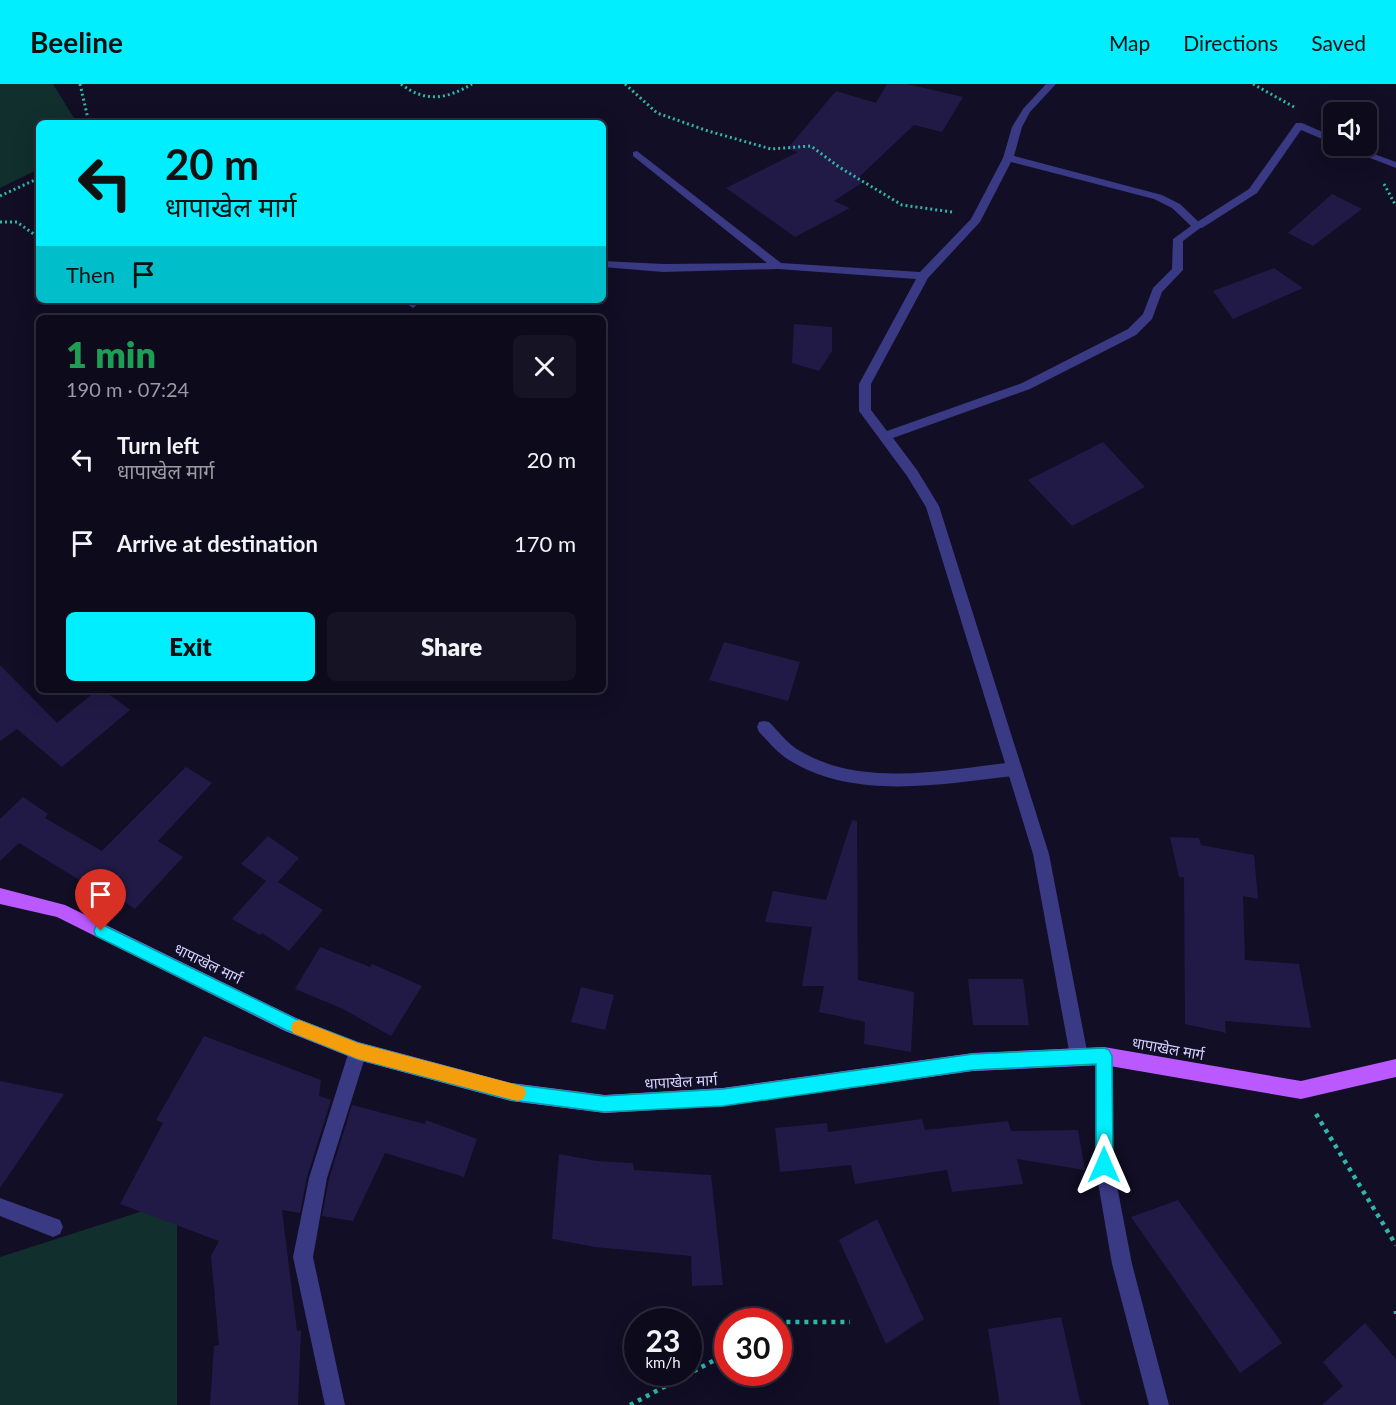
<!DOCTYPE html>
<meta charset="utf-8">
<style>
:root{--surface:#0d0a1c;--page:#161325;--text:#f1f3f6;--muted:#9a9aa3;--line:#2d2b3b;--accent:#00eefd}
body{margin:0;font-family:Lato,"Noto Sans Devanagari",sans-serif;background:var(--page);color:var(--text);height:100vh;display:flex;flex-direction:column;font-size:22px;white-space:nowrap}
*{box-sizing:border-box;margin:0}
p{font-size:20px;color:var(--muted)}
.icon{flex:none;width:33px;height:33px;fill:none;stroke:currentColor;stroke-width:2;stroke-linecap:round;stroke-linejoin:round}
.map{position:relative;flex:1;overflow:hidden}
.sheet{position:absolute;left:36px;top:231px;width:570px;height:378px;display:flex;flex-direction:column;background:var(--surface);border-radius:9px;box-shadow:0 6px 24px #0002,0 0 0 2px var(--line)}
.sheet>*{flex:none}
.top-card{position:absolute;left:36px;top:36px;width:570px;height:183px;border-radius:9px;box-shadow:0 6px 24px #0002,0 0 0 2px var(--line);background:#00eefd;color:#111;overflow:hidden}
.fabs{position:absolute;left:1323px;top:18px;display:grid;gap:12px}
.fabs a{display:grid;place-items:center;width:54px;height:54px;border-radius:9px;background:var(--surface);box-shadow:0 6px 24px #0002,0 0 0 2px var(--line);font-size:30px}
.speed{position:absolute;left:624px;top:1224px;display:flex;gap:12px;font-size:30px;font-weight:700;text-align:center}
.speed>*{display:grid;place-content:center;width:78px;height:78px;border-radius:50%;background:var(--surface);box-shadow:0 6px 24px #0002,0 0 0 2px var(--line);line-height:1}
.speed small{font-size:15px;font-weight:400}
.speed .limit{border:9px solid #d22;background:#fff;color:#111}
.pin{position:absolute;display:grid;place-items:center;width:51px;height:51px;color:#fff;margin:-62px -26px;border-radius:50% 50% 50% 0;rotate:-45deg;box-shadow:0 0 6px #0007}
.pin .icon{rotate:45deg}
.me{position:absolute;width:66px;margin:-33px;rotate:0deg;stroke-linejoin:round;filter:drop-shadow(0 0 4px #0008)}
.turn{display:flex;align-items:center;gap:21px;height:126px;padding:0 30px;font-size:27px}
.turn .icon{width:78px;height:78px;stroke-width:2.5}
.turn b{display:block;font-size:42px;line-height:51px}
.then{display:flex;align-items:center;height:57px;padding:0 30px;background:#0003;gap:12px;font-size:22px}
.round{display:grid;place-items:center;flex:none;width:63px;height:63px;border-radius:9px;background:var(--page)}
.overview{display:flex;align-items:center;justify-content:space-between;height:102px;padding:0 30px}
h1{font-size:36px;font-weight:800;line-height:45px;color:#1e9e55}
.button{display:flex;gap:12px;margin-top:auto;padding:12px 30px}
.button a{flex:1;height:69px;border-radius:9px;background:var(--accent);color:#111;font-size:24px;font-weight:800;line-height:69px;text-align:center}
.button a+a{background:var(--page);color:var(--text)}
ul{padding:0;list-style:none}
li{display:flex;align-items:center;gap:18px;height:84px;padding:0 30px}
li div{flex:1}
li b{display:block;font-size:22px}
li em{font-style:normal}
header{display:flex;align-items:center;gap:36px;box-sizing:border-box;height:84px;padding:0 30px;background:var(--accent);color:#111}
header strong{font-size:28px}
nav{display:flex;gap:33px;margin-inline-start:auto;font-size:21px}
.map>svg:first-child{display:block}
</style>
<header>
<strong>Beeline</strong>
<nav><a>Map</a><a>Directions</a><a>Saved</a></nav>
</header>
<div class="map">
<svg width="1396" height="1321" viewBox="0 0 1396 1321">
<rect width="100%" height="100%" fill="#110e25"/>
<g fill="#112f2c">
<path d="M0,0H53L77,39H39V85L0,104Z"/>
<path d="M177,1116V1321H0V1173Z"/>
</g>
<g fill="#211a46">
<path d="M887,0H907L963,13L942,48L914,41L857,95L863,98L834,117L850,124L795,153L726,104L798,68L787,65L836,7L876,19Z"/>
<path d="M1332,110L1362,125L1313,162L1288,149Z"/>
<path d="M1274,184L1303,204L1233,235L1213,207Z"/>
<path d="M794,240L832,243V267L819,287L792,279Z"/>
<path d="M1103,358L1145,403L1072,442L1028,396Z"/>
<path d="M724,558L800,578L788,617L709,596Z"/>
<path d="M0,581L57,639L96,607H105L130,626L62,683L17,645L0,657Z"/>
<path d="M186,683L212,699L158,757L183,773L135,825L91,794L86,800L19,759L0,777V735L23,713L48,730L45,734L102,767Z"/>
<path d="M852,736L857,737L858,896L914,908L911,968L864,960L865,938L819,928L824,902H802L812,843L765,838L773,807L826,816Z"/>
<path d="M268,752L299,774L278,798L323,826L289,867L262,849L260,851L232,835L266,797L241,780Z"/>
<path d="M1170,753L1199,754L1201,761L1254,771L1258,815L1243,812L1245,876L1299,880L1311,944L1225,937L1226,949L1185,940L1184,793H1179Z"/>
<path d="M320,863L370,883L372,880L422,902L391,952L343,925L295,905Z"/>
<path d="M968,895H1023L1029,941H973Z"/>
<path d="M581,903L614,911L605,946L571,938Z"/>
<path d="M204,952L321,996L319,1012L331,1016L307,1093L300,1129L282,1126L297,1247L301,1246L298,1321H210L214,1262L219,1261L211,1172L219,1157L120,1120L163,1039L156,1036Z"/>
<path d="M0,997L64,1010L0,1104Z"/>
<path d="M352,1021L425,1040L426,1036L477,1055L464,1093L385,1069L353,1137L322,1132L329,1095Z"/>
<path d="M922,1035L925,1046L1008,1037L1011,1047L1078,1046L1085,1086L1017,1075L1023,1100L952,1108L947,1086L855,1100L851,1081L780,1088L775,1044L827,1039L828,1048Z"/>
<path d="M559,1070L597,1077L633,1079L634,1086L711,1091L723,1201L692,1202L691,1172L595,1163L552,1155Z"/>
<path d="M1178,1116L1282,1259L1240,1289L1131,1133Z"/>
<path d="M877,1135L924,1235L886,1260L839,1156Z"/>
<path d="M1061,1233L1081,1321H1000L988,1245Z"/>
<path d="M1365,1239L1396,1275V1321H1322L1343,1302L1323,1278Z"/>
</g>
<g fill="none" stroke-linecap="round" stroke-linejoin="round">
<g stroke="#2db8a9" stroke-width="3" stroke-dasharray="2 3" stroke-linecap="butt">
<path d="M80,0L89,39"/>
<path d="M401,0C425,19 447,15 472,0"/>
<path d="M625,0L657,29L708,47L771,65L811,62L839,83L902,121L952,128"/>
<path d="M1253,0L1294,23"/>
<path d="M1384,100L1396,122"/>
<path d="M0,112L39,94"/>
<path d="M0,138H17L39,154"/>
</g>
<g stroke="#2db8a9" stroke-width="4.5" stroke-dasharray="4 5" stroke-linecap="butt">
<path d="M1316,1030L1396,1161"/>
<path d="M1396,1227V1230"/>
<path d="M778,1241L785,1238H850"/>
<path d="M630,1321L728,1269"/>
</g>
<g fill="#393984" fill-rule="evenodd">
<path d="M1296,39H1302L1334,53V60L1301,46L1257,109L1202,144H1194V140L1249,105Z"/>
<path d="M1339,62H1352L1396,78V84Z"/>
<path d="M764,637L769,638C779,648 788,660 800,667C862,704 946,686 1014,678L1019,680L1022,685L1019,690L1014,692C941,700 855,717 789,676C777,669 768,657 759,648L757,643L759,638Z"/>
</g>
<g fill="#393984" fill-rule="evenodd">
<path d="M1046,0H1056L1030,28L1022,43L1014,72L1162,111L1180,120L1203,142L1183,157V186L1162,208L1152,235L1136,251L1030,305L893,354L917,386L939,422L1049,770L1088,972L1085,978L1079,981L1073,978L1070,972L1033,770L926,423L907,392L859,327V300L916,195L778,185L663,188L603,183V177L663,180L767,179L633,72V68L637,67L781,179L920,188L971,135L1003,74L1012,43L1023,25ZM1011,78L1154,115L1172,124L1191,142L1173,155L1172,185L1153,204L1143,230L1128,245L1022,299L887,347L871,326V300L928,194L980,138Z"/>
<path d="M410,216H422L413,224L407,220Z"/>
<path d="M358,958L364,961L367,967L327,1094L313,1173L345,1321H325L293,1173L309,1094L349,967L352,961Z"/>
<path d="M1104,963L1110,966L1113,972V1081L1132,1180L1169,1321H1149L1112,1180L1095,1081V972L1098,966Z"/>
<path d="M0,1114L60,1136L63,1143L60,1150L53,1153L0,1132Z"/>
</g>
<path fill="#ba59ff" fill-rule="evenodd" d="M0,804L65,821L296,934L358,958L511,999L605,1011L723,1004L973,969L1104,963L1301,997L1396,975V993L1301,1015L1104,981L973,987L723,1022L605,1029L511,1017L358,976L285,947L57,833L0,820Z"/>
</g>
<path fill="#00eefd" stroke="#009ba4" stroke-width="1.5" d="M101,840L296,935L358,959L511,1000L604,1012L723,1005L973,970L1104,964L1109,966L1112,972L1113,1081L1110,1087L1104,1089L1098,1087L1096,1081V980L973,986L723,1022L604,1028L511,1016L358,975L286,946L96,852L94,847L96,842Z"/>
<path fill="#f59e0b" d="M299,936L358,959L518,1001L524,1003L526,1009L524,1014L518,1017L358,975L293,949L291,944L293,938Z"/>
<g text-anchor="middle" stroke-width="4.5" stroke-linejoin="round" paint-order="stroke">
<g font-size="15" fill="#d5d2ff" stroke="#110e25">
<text transform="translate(208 880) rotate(26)" y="5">धापाखेल मार्ग</text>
<text transform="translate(1168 965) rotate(10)" y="5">धापाखेल मार्ग</text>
<text transform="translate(681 998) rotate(-3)" y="5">धापाखेल मार्ग</text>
</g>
</g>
</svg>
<div class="fabs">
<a><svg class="icon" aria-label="sound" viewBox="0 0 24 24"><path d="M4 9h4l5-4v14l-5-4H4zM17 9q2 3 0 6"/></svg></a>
</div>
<div class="speed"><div>23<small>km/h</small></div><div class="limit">30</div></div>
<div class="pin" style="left:101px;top:847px;background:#d93025"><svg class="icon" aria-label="arrive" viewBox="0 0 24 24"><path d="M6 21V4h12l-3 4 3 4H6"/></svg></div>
<svg class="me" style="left:1104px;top:1081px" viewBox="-20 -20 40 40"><path d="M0-17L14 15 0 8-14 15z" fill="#00eefd" stroke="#fff" stroke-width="4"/></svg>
<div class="top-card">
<div class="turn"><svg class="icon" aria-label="left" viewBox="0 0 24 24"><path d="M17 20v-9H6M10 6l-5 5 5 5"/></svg><div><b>20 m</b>धापाखेल मार्ग</div></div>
<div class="then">Then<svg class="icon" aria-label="arrive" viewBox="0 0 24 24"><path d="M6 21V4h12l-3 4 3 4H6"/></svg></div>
</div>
<section class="sheet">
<div class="overview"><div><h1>1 min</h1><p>190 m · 07:24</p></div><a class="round"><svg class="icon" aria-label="close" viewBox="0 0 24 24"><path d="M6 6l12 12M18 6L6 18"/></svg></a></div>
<ul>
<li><svg class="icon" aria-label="left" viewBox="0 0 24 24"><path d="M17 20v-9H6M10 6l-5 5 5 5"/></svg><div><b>Turn left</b><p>धापाखेल मार्ग</p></div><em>20 m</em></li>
<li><svg class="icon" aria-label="arrive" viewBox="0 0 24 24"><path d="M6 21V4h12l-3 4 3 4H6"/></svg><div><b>Arrive at destination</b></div><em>170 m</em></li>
</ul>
<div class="button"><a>Exit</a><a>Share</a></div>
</section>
</div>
